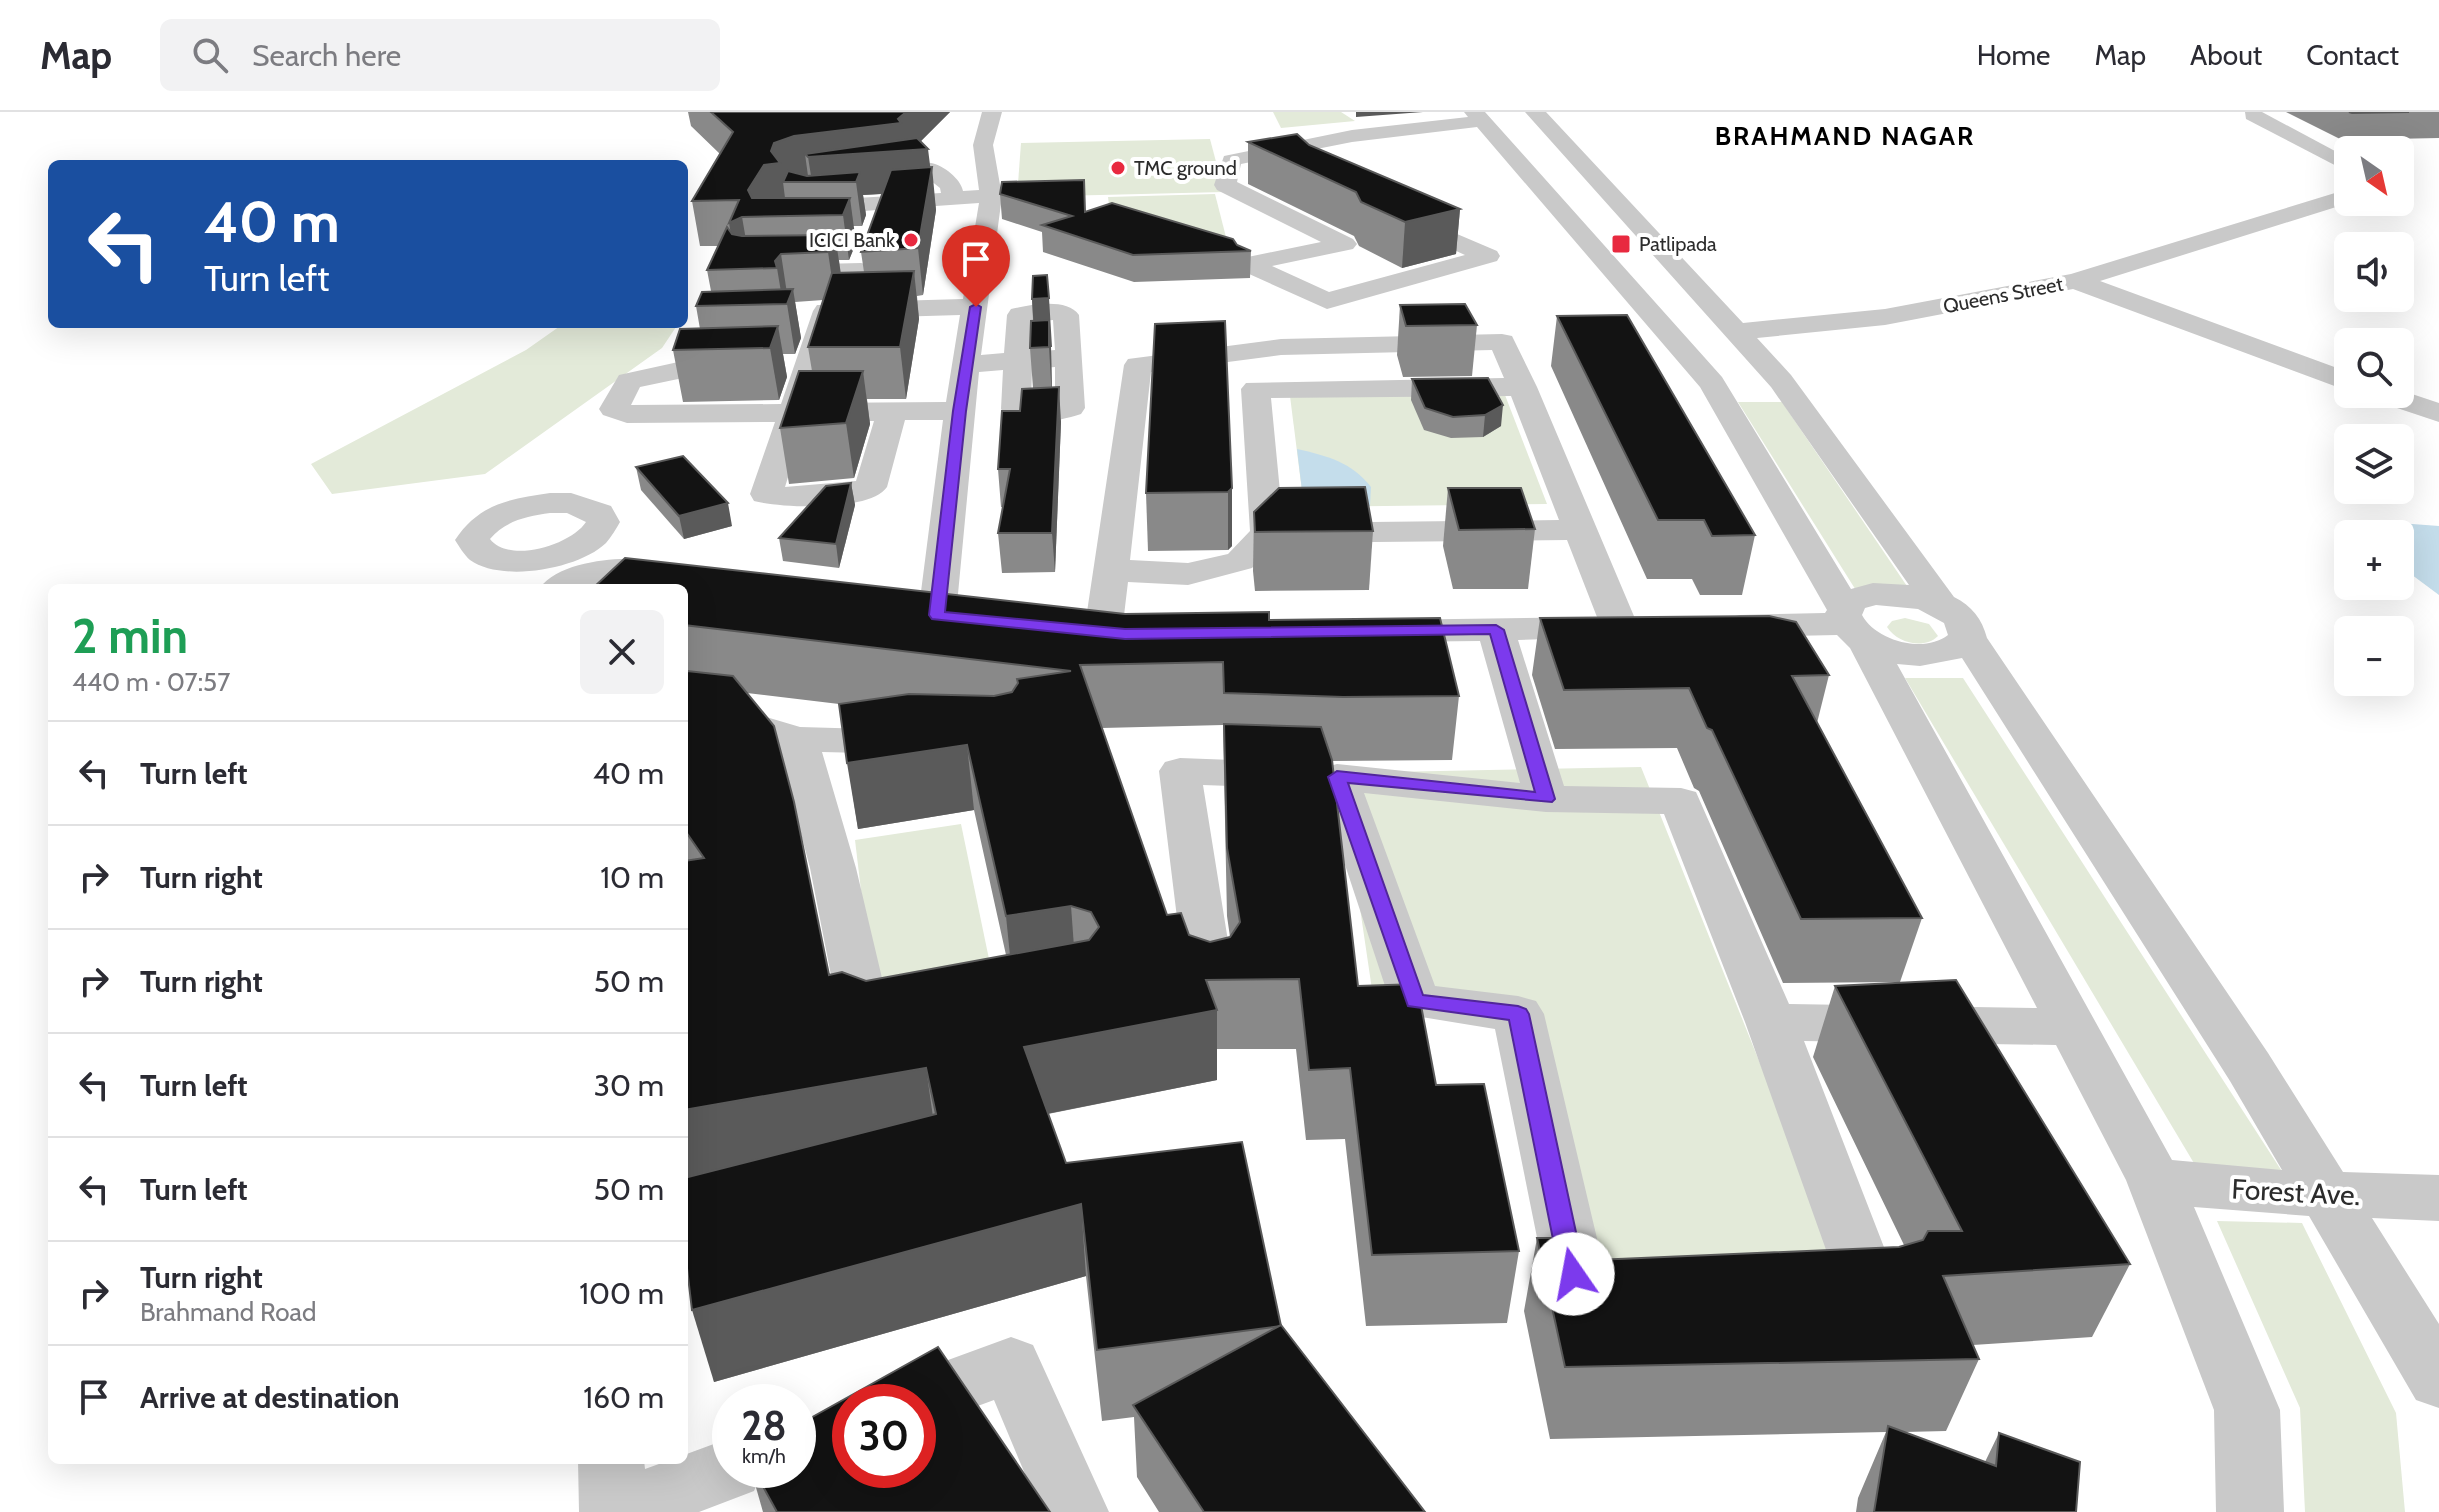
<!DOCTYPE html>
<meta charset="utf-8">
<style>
:root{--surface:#fff;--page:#f2f2f3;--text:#2b2b33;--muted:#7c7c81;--line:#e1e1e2}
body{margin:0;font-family:Cabin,sans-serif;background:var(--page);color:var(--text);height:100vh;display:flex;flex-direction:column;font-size:30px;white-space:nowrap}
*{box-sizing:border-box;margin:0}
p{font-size:26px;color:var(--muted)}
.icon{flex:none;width:44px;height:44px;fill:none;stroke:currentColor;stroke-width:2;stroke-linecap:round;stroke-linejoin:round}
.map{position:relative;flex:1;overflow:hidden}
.side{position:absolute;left:48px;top:472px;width:640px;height:880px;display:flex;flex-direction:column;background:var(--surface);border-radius:12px;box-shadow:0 8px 32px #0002}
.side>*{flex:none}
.hud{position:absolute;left:48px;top:48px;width:640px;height:168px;border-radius:12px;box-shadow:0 8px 32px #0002;background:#1a4fa0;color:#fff;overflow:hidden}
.needle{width:52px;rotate:146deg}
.fabs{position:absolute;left:2334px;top:24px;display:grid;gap:16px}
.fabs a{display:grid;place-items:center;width:80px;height:80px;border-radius:12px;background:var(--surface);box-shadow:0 8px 32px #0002;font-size:40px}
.speed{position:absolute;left:712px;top:1272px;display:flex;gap:16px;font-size:40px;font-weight:700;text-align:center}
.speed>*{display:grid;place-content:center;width:104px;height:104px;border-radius:50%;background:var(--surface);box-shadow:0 8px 32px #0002;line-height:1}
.speed small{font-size:20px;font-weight:400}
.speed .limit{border:12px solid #d22;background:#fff;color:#111}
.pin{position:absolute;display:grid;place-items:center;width:68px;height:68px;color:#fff;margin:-82px -34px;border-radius:50% 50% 50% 0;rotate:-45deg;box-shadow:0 0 8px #0007}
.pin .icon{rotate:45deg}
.me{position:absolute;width:88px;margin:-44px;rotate:348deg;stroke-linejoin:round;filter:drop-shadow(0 0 6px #0008)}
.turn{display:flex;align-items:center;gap:28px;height:168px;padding:0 24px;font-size:36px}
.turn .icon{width:104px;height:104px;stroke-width:2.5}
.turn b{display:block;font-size:56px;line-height:68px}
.round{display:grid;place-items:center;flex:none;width:84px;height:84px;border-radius:12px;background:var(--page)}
.overview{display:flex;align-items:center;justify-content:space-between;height:136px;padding:0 24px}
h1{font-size:48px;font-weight:800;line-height:60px;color:#1e9e55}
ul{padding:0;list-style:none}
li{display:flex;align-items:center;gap:24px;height:104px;padding:0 24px;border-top:2px solid var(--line)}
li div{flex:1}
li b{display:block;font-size:30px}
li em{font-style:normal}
header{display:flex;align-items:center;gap:48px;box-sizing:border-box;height:112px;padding:0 40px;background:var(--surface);border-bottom:2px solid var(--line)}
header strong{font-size:38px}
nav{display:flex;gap:44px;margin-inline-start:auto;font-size:28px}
.search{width:560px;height:72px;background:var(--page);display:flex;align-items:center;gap:20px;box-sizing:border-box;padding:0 28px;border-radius:12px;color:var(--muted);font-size:30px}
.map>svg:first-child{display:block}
</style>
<header>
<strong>Map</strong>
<div class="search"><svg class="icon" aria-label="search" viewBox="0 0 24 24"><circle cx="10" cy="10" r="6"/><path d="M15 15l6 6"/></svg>Search here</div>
<nav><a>Home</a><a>Map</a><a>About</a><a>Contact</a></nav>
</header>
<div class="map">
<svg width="2439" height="1400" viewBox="0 0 2439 1400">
<rect width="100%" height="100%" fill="#fff"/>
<g fill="#e3ead9">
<path d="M1273,0H1341L1355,9L1281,16Z"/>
<path d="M1210,27L1224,80L1017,85L1021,31Z"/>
<path d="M1215,82L1228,133L1110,102L1108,85Z"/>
<path d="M563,212H678L662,236L485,362L332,382L311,352L526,238Z"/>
<path d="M1505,283L1547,392L1304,395L1290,284Z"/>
<path d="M1738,290H1782L1911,480H1857Z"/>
<path d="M1905,506L1929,512L1938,524C1924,538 1897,531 1887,515L1892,509Z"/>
<path d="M1905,566H1963L2285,1064L2201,1063Z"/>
<path d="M1641,655L1843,1158L1557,1167L1492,889L1374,891L1340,661Z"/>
<path d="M961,712L995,876L875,896L855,728Z"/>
<path d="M2217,1109L2302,1111L2396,1301L2405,1400H2305L2300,1296Z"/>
</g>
<g fill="#c4ddeb">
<path d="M1297,337C1328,344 1351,350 1371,375L1370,394L1304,395Z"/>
<path d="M2399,411L2439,414V483L2400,454V422H2372Z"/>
</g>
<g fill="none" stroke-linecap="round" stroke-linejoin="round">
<g fill="#c9c9c9" fill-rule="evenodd">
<path d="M982,0H1002L993,33L1002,84L981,243L1004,241L1007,203L1011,197C1029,193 1067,185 1079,203L1085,296L1081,302C1059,309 1016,319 1001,297L1003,258L979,260L956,503L950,511L937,514L924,511L918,503L943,308H905L887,375C870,400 782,396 754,389L750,382L775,310L627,311L603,303L599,297L619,263L692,247L702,250L706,256L702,262L640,275L631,293L781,292L813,199L817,193H835L839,199L811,291L946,290L960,203L858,206L849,204L845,198L849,192L858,190L963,187L979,91L806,103L798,101L795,96L798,91L806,89L941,81L940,76L925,64L874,70L863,64C870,56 918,49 931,51C943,53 961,67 963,79L979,78L973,33ZM1053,208L1055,238L1032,240L1033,210ZM1055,255V290L1031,291L1032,257ZM805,309H874L856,369L785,375Z"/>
<path d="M1464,0H1485L1722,265L1851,477L1873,471L1909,473L1771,275L1525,0H1546L1743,211L1885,197L2071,162L2348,77V90H2352L2100,169L2348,260V279L2073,177L1885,213L1757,226L1791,263L1954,485C1972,494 1982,507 1987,526L2268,941L2343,1060L2439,1063V1109L2372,1106L2439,1212V1296L2416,1288L2309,1104L2194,1095L2280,1298L2284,1400H2216L2214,1298L2126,1068L2056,933L1804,929L1901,1179L1893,1197C1870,1205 1858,1206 1835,1198L1827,1180L1835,1163L1745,910L1664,702L1546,700L1364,681L1435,874L1518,884L1536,889L1544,902L1612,1190L1603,1208L1581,1216L1559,1208L1550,1190L1495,917L1397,901L1390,889L1316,665L1322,656L1337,652L1520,671L1480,529L1384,530L1371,527L1365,519L1371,511L1384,508L1597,505L1567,428L1276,431L1252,456L1188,473L1128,470L1122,520L1116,528L1103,531L1090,528L1084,520L1124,253L1128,247L1281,227L1502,222L1512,224L1537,275L1639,516L1633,524L1620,527L1610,525L1518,528L1564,674L1681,676L1696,680L1789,892L2037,896L1850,536L1837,523L1740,525L1727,522L1721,514L1727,506L1740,503L1825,501L1827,498L1700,275L1477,15L1352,30L1241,52L1237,70L1353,127L1357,132L1353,137L1272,154L1329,180L1465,143L1395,111L1391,106L1395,101L1403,99L1497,139L1500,144L1497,149L1327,197L1238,157L1235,152L1238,147L1321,130L1217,78L1214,73L1224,44L1352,18L1468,5ZM1492,238L1504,266L1246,271L1241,277L1250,419L1228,442L1188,451L1130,448L1151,260L1281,243ZM1511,284L1559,408L1283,411L1271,286ZM1876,493L1918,497L1944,511L1948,523C1924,542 1876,529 1862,503L1865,496ZM1962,546L2230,969L2282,1058L2172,1048L1897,552L1920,554Z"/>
<path d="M2245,0H2262L2348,46V60L2246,7Z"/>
<path d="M861,151L870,153L873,158L870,163L779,167L770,165L767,160L770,155L779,153Z"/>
<path d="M2400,278L2439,291V310L2373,288L2368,282H2400Z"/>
<path d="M550,381H571L611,394L620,410C616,417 611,425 606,431C579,457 502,471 470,448C464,443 459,434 455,428C479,392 509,387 550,381ZM550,401H567L586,410C571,433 509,452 490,427C505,409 527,404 550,401Z"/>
<path d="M625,447L684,456L689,464L684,472L671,475L613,468L587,476H540C555,454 599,447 625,447Z"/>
<path d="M684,594L746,599L800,615L905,618L920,621L926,630L920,639L905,642L822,640L856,756L890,900L897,905L905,918L897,931C872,938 854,932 840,909L810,756L778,634L742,623L684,618Z"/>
<path d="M1180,646L1283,650L1298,654L1304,663L1298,672L1283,676L1203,673L1236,879L1229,891L1211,896L1193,891L1186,879L1159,659L1165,650Z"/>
<path d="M1011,1225L1033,1233L1109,1400H1041L994,1288L918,1316V1290H879L888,1270Z"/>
<path d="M730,1326V1358H763L754,1379L699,1400H579L578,1348H644L645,1357L670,1348H684V1343Z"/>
</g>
</g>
<g fill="#898989" fill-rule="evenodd">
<path d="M688,0H950L921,29L930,55L936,98L923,183L917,184L919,207L906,287H867L870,312L854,366L789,372L780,316L812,259L808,235L823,188L795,190L801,226L795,242H783L787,265L779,288L683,290L673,238L700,217L696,194L711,179L707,158L718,134H700L692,89L720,42L691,14ZM882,82L861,140L864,160H840L839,148H849L856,131L853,114H862L866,103L863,83Z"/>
<path d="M2286,0H2439V26L2342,28Z"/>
<path d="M1248,30L1309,33L1460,97L1456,142L1402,156L1359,134L1354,124L1248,72Z"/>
<path d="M1000,82L1237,133L1251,139L1250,166L1134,170L1043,140L1042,120L1002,107Z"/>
<path d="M1032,187L1052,235H1051L1052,275L1061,310L1055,460L1002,461L998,421L1003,395H1001L998,357L1020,299L1033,276L1030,236L1033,209Z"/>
<path d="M1400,193L1477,213L1472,264L1403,265L1397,243Z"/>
<path d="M1557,204L1755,423L1742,483H1700L1692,467H1647L1551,254Z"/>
<path d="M1225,209L1232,434L1228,438L1148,439L1146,381Z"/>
<path d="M1488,266L1501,314L1483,325L1451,326L1424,318L1411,288L1412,267Z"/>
<path d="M636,355L732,414L684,427L641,378Z"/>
<path d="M851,371L855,393L839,456L783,449L779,426Z"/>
<path d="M1448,376L1535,417L1528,477H1453L1443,434Z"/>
<path d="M1254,400L1373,419L1369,478L1255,479L1253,459Z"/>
<path d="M684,476L1125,502L1269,508L1459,584L1452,648L1332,649L1358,874L1436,973L1519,1139L1507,1211L1366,1214L1345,1027L1306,1028L1296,937H1217V968L1048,1002L1066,1051L1281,1213L1425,1400H1159L1137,1365L1134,1305L1102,1309L1086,1164L714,1270L688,1065L684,1051ZM747,581L839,592L858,717L974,698L1006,843L866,869L829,863ZM1223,613L1227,804L1230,825L1210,830L1189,823L1167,803L1102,616Z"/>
<path d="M1540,506L1829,563L1817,611L1922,806L1900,870L1783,871L1699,679L1694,676L1677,636L1555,637L1532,563Z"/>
<path d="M1835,874L2130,1152L2092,1225L1973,1233L1979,1247L1946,1319L1905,1320L1985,1350L1999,1321L2076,1400H1856L1858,1386L1886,1320L1550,1327L1524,1199L1537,1126L1595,1148L1899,1135L1904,1133L1813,945Z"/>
<path d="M751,1358H798L1050,1400H763Z"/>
</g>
<g fill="#5a5a5a">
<path d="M906,0H950L912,38L928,37L931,61L932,55L936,98L923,183L918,136L928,79L863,83L866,103L862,114L856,70H812L808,45L805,42L808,64L783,70L786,94L752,105L748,78L764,53L774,31L794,24L898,7Z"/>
<path d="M1356,0H1423L1356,5Z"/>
<path d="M850,86L856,131L849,148L843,103Z"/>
<path d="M1460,97L1456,142L1402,156L1405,110Z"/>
<path d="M742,105L750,151L737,157L729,111Z"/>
<path d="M835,123L842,169L835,187L828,140Z"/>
<path d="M781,142L788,188L793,177L801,226L795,242L787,192H783L777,156L775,149Z"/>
<path d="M914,159L919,207L906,287L900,235Z"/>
<path d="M1049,186L1052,235H1051L1052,287L1049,235L1035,236L1032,187Z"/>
<path d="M778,214L787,265L779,288L770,236Z"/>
<path d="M863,259L870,312L854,366L846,311Z"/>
<path d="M1059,275L1061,310L1055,460L1052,421Z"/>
<path d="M1503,293L1501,314L1483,325L1485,303Z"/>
<path d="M851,371L855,393L839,456L836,432Z"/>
<path d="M1232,376V434L1228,438V380Z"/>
<path d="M728,391L732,414L684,427L679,404Z"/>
<path d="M967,633L974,698L858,717L847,651Z"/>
<path d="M1071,794L1076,862L1013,873L1006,804Z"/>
<path d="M1217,898V968L1031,1005L1024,935Z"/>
<path d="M926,956L936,1026L690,1072L684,1051V998Z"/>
<path d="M1081,1092L1086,1164L714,1270L692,1198Z"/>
</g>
<g fill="#131313" stroke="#5a5a5a" stroke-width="2" fill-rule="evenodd">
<path d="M711,0H906L898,7L901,11L794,24L774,31L771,39L780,51L764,53L748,78L752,86H850L843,103L742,105L729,111L739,88L692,89L733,20Z"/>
<path d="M2349,0H2409L2352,1Z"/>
<path d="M1297,22L1309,33L1460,97L1405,110L1361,90L1356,80L1248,30Z"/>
<path d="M917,26L928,37L808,45L805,42Z"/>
<path d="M932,55L918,136L861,140L891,58Z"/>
<path d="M788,59L807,64L860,60L856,70H783Z"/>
<path d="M1084,68L1085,100L1112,91L1233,127L1237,133L1251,139L1133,143L1042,113L1072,104L1000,82L1002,70Z"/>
<path d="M727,115L732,122L742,124L835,123L828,140L781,142L775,149L777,156L707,158Z"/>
<path d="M914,159L900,235H808L832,161Z"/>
<path d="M1047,163L1049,186L1032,187L1033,164Z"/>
<path d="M793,177L787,192L696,194L702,180Z"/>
<path d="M1465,192L1477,213L1406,214L1400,193Z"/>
<path d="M1627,203L1755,423L1712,424L1704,408H1658L1557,204Z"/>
<path d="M1049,208V235L1030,236L1031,209Z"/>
<path d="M1225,209L1232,376L1228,380L1146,381L1155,212Z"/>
<path d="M778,214L770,236L673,238L680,217Z"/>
<path d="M799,259H863L846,311L780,316Z"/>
<path d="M1488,266L1503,293L1485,303L1453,305L1425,296L1412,267Z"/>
<path d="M1059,275L1052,421H998L1010,357H998L1002,299H1020L1022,277Z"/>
<path d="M683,344L728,391L679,404L636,355Z"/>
<path d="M851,371L836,432L779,426L826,374Z"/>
<path d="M1365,375L1373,419L1255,420L1254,400L1279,376Z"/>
<path d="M1448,376H1521L1535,417L1459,418Z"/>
<path d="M625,446L1125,502L1269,500V508L1440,506L1459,584L1343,585L1224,581L1223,550L1080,553L1167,803L1181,801L1189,823L1210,830L1230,825L1240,810L1227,736L1224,612L1321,615L1332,648L1358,874L1417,872L1436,973L1484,972L1519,1139L1372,1143L1350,956L1309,958L1299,867L1206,868L1217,898L1024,935L1066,1051L1242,1030L1281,1214L1097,1238L1081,1092L692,1198L684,1131V1066L936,1002L926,956L684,998V749L704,746L684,717V560L687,559L733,564L774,614L794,690L829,863L842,860L866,869L1089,828L1099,815L1091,800L1071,794L1006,804L967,633L847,651L839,592L909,582L994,584L1012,580L1018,571L1017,567L1071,559L684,513V476H593Z"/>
<path d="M1769,504L1796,510L1829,563L1792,564L1922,806L1801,807L1712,618L1707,616L1689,576L1564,578L1540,506Z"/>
<path d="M1956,868L2130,1152L1943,1164L1979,1247L1565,1255L1537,1126H1562L1570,1139L1595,1148L1899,1135L1923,1128L1928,1119H1962L1835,874Z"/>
<path d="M1281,1213L1425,1400H1204L1133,1293Z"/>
<path d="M938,1235L1050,1400H777L754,1358H798V1313ZM850,1290H918V1358H850Z"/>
<path d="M1888,1314L1996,1354L1999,1321L2080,1350L2076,1400H1874Z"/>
</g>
<path fill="#7c3aed" stroke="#51269a" stroke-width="2" d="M976,192L981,195L966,299L945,500L1125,517L1496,513L1504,518L1555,687L1552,690L1348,671L1423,883L1518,894L1526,897L1529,902L1585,1162L1581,1169L1573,1172L1564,1169L1560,1162L1509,908L1408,894L1328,665L1337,659L1535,680L1490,522L1125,527L932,507L929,503L953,299L970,195Z"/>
<g fill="#e8293f" stroke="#fff" stroke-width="3">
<circle cx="1118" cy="56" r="8"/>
<circle cx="911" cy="128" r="8"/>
<rect x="1611" y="122" width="20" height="20" rx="4"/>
</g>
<g text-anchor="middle" stroke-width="8" stroke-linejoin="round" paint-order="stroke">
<g font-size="20" fill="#2c2c2c" stroke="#fff" text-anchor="start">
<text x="1134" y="63">TMC ground</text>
<text x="895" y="135" text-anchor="end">ICICI Bank</text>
<text x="1639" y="139">Patlipada</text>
</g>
<g font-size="20" fill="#2c2c2c" stroke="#fff">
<text transform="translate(2003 183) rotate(-11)" y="7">Queens Street</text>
</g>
<g font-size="26" font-weight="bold" letter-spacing="2" fill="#000" stroke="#fff">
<text x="1845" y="33">BRAHMAND NAGAR</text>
</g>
<g font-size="28" fill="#2c2c2c" stroke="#fff">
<text transform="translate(2296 1080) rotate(3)" y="10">Forest Ave.</text>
</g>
</g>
</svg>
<div class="fabs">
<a><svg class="needle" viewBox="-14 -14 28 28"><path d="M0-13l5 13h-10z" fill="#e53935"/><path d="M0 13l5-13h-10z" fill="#7c7c81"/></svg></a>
<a><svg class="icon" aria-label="sound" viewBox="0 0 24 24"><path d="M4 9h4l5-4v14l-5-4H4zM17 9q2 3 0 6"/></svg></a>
<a><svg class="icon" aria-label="search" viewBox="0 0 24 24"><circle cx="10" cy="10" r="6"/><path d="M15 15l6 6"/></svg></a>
<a><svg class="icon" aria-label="layers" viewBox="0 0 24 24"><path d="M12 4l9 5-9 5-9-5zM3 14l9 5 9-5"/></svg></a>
<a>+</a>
<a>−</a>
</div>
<div class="speed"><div>28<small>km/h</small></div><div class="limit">30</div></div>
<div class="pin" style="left:976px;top:195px;background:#d93025"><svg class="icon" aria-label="arrive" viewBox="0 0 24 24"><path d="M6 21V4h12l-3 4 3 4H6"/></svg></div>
<svg class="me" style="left:1573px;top:1162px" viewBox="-20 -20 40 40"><circle r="19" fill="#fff"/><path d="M0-13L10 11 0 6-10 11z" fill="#7c3aed"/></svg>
<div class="hud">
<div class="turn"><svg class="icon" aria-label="left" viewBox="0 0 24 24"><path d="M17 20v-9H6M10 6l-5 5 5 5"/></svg><div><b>40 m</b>Turn left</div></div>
</div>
<section class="side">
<div class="overview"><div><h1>2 min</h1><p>440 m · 07:57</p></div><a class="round"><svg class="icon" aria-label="close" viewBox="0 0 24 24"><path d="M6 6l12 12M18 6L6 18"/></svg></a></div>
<ul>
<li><svg class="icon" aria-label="left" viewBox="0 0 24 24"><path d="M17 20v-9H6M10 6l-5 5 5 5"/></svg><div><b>Turn left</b></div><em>40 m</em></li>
<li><svg class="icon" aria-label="right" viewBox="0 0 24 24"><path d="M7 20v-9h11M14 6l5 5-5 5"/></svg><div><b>Turn right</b></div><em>10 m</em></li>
<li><svg class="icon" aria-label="right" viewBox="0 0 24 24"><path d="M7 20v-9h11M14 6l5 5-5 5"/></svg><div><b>Turn right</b></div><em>50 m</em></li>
<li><svg class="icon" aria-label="left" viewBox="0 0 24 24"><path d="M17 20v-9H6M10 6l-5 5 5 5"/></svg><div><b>Turn left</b></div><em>30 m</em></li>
<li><svg class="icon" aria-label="left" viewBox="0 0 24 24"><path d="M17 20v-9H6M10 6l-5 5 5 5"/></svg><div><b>Turn left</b></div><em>50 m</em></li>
<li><svg class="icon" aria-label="right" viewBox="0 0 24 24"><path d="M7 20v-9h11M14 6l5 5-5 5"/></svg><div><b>Turn right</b><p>Brahmand Road</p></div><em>100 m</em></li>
<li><svg class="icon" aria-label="arrive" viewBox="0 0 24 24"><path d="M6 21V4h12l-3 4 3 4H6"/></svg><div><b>Arrive at destination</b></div><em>160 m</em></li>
</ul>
</section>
</div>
